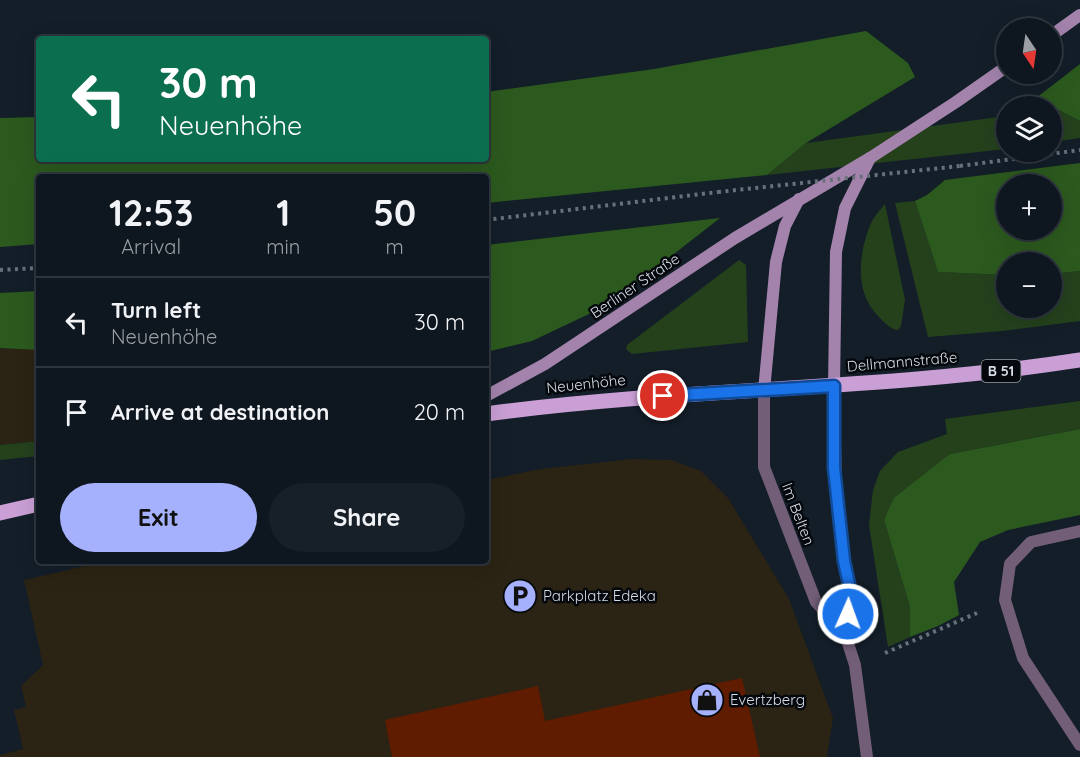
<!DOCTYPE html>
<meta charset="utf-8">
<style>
:root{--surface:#0e161f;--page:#171f28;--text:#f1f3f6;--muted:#9b9fa4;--line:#2e353d;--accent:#a5b1fc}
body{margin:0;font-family:Quicksand,sans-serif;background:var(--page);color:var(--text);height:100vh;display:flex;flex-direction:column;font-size:22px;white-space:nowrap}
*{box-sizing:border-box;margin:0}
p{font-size:20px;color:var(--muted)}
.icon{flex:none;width:33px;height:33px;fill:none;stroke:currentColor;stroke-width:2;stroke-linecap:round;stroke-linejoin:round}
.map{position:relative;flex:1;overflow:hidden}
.details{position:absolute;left:36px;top:174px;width:453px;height:390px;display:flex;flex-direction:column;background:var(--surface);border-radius:6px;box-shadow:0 6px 24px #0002,0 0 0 2px var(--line)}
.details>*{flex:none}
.top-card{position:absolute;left:36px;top:36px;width:453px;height:126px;border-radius:6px;box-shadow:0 6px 24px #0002,0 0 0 2px var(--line);background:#0b6e4f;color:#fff;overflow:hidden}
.needle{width:39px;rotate:167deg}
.fabs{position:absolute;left:996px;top:18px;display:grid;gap:12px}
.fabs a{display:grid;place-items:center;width:66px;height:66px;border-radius:50%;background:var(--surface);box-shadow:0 6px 24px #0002,0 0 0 2px var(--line);font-size:30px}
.pin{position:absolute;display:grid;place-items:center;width:51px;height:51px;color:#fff;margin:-26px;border:3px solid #fff;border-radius:50%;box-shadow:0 2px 6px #0007}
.me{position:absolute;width:66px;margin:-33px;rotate:2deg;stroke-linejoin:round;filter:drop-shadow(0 0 4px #0008)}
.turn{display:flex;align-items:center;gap:21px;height:126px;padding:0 24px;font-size:27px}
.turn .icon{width:78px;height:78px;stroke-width:2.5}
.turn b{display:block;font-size:42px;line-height:51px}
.eta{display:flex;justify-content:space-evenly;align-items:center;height:102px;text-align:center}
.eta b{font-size:36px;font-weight:700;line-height:42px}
.action{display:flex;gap:12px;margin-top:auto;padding:12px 24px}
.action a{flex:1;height:69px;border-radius:36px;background:var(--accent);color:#111;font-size:24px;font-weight:700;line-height:69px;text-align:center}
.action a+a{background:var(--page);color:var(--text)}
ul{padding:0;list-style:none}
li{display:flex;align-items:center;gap:18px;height:90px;padding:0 24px;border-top:2px solid var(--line)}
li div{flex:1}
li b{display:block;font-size:22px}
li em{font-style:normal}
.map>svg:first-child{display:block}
</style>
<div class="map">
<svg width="1080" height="757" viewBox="0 0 1080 757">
<rect width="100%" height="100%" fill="#131e29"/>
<g fill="#2b2313">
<path d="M0,348L39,350V441L0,445Z"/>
<path d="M632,459L672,460L701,471L728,498L789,599L833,718L827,757H0V755L23,749L14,710L26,707L21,686L43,665L24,580L106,561H486V480L541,469Z"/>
</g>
<g fill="#24411c">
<path d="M1036,98L1080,121V138L1052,142V106H1034Z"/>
<path d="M1006,116V149L767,175L806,143Z"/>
<path d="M915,201L938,272L1006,275V308H1052V274L1080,271V321L1002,331L928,337L895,203Z"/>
<path d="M885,204L905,300L901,326L898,330C890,329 885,323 879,317C855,294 858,257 869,228C872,219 879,211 885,204Z"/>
<path d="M739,260L746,265L748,342L632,354L626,349L627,345Z"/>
<path d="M1080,401V429L950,454L884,520L910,607V637L888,647L869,525L873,490L880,471L898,452L947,434L945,419Z"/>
<path d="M39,441V456L0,460V445Z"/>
</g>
<g fill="#2c5a1e" fill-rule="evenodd">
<path d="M866,31L908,63L915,77L806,143L767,175L486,203V177H39V244L0,247V118L39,117V159H486V92L654,69Z"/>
<path d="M1080,64V121L1036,98Z"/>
<path d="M1080,163V271L1052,274V262H1006V275L938,272L915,201L927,195L945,180ZM1052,184V230H1006V184Z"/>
<path d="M720,218L610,304L532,341L486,352V245Z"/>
<path d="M39,291V350L0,348V293Z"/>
<path d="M1080,429V515L1008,530L980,542L954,582L959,615L938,626L910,637V607L884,520L894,498L950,454Z"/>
</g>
<path fill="#5f1c00" d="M742,678L760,757H392L385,720L538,686L545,721Z"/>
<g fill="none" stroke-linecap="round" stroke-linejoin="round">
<g stroke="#68717b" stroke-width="4" stroke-dasharray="3 4.5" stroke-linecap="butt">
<path d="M960,166L1080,150"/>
<path d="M486,220L718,192"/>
<path d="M0,270L39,268"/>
<path d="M885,653L977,613"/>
</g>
<g stroke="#725e77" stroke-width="12">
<path d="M834,386L836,489L844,561L851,593L845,634"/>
<path d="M764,391V467L816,602L845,634L855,665L867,757"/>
<path d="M1080,531L1031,542L1010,564L1005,600L1023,658L1080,745"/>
</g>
<g stroke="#a383ac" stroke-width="12">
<path d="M1052,35L1080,15"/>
<path d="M834,386L836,252L845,208L870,158"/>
<path d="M764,391L776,262L785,226L799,199"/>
<path d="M486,396L545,364L735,238L870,158L956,102L1006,67"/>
</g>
<g stroke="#c99fd5" stroke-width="15">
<path d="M486,414C683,387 883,391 1080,360"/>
<path d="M0,513L39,504"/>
</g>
<path stroke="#68717b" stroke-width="4" stroke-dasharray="3 4.5" stroke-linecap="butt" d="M718,192L960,166"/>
</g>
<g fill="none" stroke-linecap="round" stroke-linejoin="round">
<g stroke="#114b97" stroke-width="15">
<path id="route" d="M663,396L834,386V468L844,561L851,593L848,614"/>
</g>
<use href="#route" stroke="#1a73e8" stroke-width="10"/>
</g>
<defs>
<g id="parking-disc" transform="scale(1.725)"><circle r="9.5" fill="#a5b1fc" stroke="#04080c"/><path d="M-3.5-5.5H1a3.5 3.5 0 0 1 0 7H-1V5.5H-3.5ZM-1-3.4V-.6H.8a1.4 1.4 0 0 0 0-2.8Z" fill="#111"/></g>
<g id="shop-disc" transform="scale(1.725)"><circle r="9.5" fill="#a5b1fc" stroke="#04080c"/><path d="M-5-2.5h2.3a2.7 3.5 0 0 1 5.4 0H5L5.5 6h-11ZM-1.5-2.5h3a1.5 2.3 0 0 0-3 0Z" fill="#111"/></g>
</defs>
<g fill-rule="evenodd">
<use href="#parking-disc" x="520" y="596"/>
<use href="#shop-disc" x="707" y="700"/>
</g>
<g text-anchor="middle" stroke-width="5" stroke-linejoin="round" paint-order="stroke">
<rect fill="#04080c" stroke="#969ca3" stroke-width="1.5" x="981.5" y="360" width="39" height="22" rx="4.5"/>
<g font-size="14" font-weight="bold" fill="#d5dce4">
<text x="1001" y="376">B 51</text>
</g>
<g font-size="15" fill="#d5dce4" stroke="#04080c">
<text transform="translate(635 286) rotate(-34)" y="5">Berliner Straße</text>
<text transform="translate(902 362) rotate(-5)" y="5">Dellmannstraße</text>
<text transform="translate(586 384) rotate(-6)" y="5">Neuenhöhe</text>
<text transform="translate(798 514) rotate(69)" y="5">Im Belten</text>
</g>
<g font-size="15" fill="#d5dce4" stroke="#04080c" text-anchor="start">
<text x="543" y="601">Parkplatz Edeka</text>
<text x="730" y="705">Evertzberg</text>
</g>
</g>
</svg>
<div class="fabs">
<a><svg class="needle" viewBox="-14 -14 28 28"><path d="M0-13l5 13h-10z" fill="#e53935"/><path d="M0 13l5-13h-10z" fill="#9b9fa4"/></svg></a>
<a><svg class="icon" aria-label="layers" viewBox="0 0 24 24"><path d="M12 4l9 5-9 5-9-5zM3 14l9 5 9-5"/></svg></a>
<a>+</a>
<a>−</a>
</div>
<div class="pin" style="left:663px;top:396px;background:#d93025"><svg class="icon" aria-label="arrive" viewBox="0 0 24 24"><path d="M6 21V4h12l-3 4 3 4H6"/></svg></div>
<svg class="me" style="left:848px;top:614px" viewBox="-20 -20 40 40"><circle r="17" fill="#1a73e8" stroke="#fff" stroke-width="3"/><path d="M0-11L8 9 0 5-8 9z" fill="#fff"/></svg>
<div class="top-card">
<div class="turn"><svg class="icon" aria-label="left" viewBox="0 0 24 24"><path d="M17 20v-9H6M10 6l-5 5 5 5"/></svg><div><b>30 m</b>Neuenhöhe</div></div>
</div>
<section class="details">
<div class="eta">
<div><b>12:53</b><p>Arrival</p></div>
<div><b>1</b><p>min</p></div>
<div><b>50</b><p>m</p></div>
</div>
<ul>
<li><svg class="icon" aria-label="left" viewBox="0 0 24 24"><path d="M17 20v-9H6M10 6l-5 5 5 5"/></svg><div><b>Turn left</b><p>Neuenhöhe</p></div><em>30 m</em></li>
<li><svg class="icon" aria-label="arrive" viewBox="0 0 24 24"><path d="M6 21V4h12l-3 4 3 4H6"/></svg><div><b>Arrive at destination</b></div><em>20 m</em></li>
</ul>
<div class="action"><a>Exit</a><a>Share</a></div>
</section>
</div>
